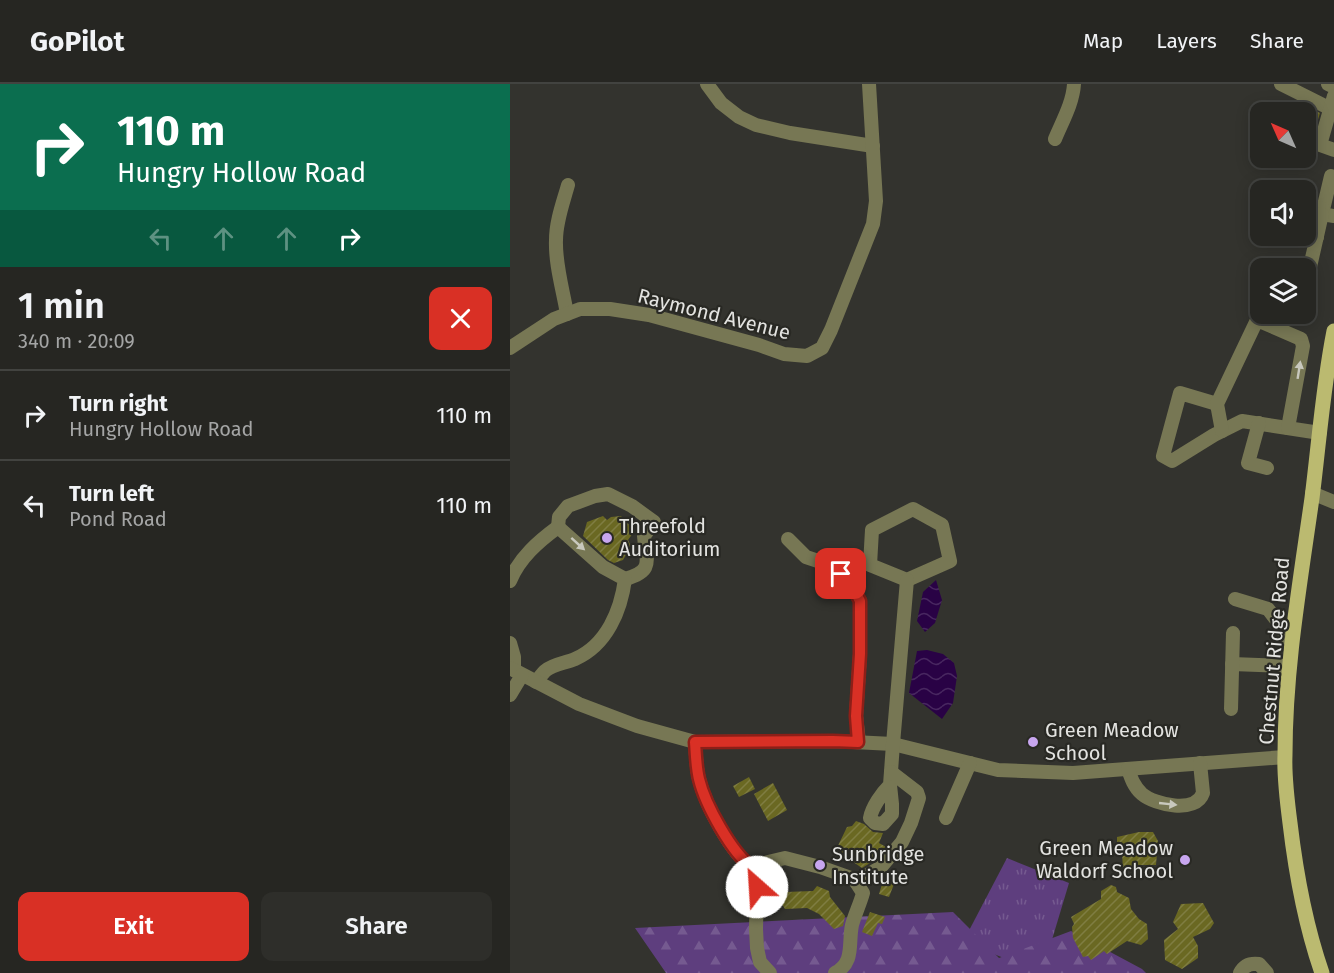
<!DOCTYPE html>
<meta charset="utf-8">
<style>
:root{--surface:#262622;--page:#2e2e2a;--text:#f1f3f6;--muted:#a4a5a5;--line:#424340;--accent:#d93025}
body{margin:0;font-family:"Fira Sans",sans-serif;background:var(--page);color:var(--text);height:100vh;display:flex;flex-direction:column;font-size:22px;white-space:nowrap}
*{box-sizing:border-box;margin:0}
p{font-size:20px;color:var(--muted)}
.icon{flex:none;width:33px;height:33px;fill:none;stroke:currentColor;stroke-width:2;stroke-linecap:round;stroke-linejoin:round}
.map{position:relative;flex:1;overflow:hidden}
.side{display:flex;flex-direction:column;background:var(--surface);width:510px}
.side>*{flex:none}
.banner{background:#0b6e4f;color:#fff;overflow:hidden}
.needle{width:39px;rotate:315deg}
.controls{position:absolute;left:740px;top:18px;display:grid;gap:12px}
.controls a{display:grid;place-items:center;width:66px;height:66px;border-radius:12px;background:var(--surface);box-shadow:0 3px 15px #0003,0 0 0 2px var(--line);font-size:30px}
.pin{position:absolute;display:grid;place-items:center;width:51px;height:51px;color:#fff;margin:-26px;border-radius:12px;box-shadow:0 3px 9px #0006}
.me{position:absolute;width:66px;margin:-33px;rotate:334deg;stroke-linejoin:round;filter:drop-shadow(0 0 4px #0008)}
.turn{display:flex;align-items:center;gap:21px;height:126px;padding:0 18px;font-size:27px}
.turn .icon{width:78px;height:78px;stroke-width:2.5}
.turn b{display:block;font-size:42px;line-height:51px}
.lanes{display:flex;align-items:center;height:57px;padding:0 18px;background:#0003;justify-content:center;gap:30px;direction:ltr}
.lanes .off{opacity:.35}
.round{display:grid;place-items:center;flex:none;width:63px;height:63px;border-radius:12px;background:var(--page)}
.summary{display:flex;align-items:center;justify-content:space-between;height:102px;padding:0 18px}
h1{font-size:36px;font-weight:600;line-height:45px}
.cta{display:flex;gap:12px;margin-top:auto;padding:12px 18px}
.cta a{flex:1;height:69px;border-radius:12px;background:var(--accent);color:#fff;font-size:24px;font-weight:600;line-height:69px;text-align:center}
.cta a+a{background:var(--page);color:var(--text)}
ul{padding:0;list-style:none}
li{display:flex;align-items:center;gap:18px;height:90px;padding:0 18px;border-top:2px solid var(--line)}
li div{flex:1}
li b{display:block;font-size:22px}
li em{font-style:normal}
header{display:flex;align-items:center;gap:36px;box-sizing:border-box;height:84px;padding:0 30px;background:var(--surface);border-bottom:2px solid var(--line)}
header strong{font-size:28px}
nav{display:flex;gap:33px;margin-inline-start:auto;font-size:21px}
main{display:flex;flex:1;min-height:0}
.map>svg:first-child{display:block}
</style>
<header>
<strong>GoPilot</strong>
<nav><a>Map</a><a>Layers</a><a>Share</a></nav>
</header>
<main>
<section class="side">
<div class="banner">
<div class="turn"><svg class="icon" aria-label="right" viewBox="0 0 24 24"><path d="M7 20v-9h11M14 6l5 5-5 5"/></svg><div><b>110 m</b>Hungry Hollow Road</div></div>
<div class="lanes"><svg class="icon off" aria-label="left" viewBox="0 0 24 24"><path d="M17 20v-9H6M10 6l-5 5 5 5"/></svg><svg class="icon off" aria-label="ahead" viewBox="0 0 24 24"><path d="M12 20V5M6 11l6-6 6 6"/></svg><svg class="icon off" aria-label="ahead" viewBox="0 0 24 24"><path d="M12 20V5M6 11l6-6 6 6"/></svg><svg class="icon" aria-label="right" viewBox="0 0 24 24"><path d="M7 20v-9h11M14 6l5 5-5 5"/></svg></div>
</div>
<div class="summary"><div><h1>1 min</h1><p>340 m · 20:09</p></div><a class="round" style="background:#d93025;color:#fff"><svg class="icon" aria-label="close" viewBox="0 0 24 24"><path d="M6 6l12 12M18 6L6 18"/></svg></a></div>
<ul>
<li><svg class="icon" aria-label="right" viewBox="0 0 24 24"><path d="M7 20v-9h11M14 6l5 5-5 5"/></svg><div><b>Turn right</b><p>Hungry Hollow Road</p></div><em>110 m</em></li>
<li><svg class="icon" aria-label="left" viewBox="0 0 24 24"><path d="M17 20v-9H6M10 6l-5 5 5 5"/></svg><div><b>Turn left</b><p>Pond Road</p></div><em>110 m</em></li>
</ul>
<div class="cta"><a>Exit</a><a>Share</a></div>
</section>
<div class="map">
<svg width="824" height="889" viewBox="0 0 824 889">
<defs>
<pattern id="grass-tufts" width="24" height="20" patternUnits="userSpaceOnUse" patternTransform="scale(1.5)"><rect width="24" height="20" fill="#5e3e7e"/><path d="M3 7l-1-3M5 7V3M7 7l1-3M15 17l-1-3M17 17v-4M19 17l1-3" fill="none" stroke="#755a90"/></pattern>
<pattern id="forest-firs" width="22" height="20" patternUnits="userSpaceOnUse" patternTransform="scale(1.5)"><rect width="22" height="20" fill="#5e3e7e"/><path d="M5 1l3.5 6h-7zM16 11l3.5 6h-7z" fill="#755a90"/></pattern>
<pattern id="water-waves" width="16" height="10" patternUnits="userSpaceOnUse" patternTransform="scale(1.5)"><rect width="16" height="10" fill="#290245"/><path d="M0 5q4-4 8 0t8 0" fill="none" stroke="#482760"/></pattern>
<pattern id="building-hatch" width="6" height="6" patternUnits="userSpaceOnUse" patternTransform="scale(1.5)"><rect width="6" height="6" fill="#6a6822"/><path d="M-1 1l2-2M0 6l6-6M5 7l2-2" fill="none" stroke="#7f7d42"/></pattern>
</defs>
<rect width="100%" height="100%" fill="#33332e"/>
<path fill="url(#grass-tufts)" d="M497,774L559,799L532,889L453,858Z"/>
<path fill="url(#forest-firs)" d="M443,828L489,874L561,847L632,885L636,889H156L125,844Z"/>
<g fill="url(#water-waves)">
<path d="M426,496L432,516L425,539L415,548L407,537L413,508Z"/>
<path d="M417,566L433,570L444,579L447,592L443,619L432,635L399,609L407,567Z"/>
</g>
<g fill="url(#building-hatch)">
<path d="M788,19L810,29L801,59L803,66L796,85H795V28H784Z"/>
<path d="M93,432L97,436L101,433L111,432L121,443L123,449L118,456L121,462L113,476L104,479L98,476L73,452L77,438Z"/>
<path d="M239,693L245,705L229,713L223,702Z"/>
<path d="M263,699L277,726L258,737L244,710Z"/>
<path d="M346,737L354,740L363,748L373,749L369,759L376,763L365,776L352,784L336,773L335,775L324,770L337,743L342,742Z"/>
<path d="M629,748H643L648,757L646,781H630L629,786H613L612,768L607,767V753Z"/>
<path d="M375,791L386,795L379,813L369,810Z"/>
<path d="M601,801L606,803L607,808L619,814L621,825L629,835L637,840L638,855L631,861L617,857L597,870L594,867L581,876L578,872L573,873L563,854L562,843L564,840L561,833L591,815V807Z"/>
<path d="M307,802L319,807L320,813L335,832L333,842L324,845L309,830L297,824L275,825L270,817L275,808L303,807Z"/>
<path d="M693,819L704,839L700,845L683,853L688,862V874L672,885L655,876L654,856L668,845L663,838L671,820Z"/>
<path d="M360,828L375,833L372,840L368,839L362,852L352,848Z"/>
</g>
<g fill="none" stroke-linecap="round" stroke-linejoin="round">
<g stroke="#777754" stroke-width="14">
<path d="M197,0L211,19L229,33L246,41L280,49L363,62"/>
<path d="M771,0L821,25"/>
<path d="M818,0L824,3"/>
<path d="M824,12L810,61L824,66"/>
<path d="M545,55C552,38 563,19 564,0"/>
<path d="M821,92L812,130L824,132"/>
<path d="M795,133C800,125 805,124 813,125"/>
<path d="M795,144L800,151L807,153"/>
<path d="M795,205L812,130"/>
<path d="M57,230C53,206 45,180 46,156C46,137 53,119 58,101"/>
<path d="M0,264L44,235L70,225H100L139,231L249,261L274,270L297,272L312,264L321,246L363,140L366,117L359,0"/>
<path d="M707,320L670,309L653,372L662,377L704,351L732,337L810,349"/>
<path d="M749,339L738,379L757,384"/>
<path d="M712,347L707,320L747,236L791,255L793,262L778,344"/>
<path d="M802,409L824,418"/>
<path d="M403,425L432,441L440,477L397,496L360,481L362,446Z"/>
<path d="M48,443L49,433L58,422L85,412L98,410L122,422L144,438L134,452C136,476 145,487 115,495"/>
<path d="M278,455L296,473L320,481L341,500L350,517V570L346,632L349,658"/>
<path d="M0,497C9,474 29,457 48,443L93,483L115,495C111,526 97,561 65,575C56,579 43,580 35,587C32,590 29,594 26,598"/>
<path d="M725,515L758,525L774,546L775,553L782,556"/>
<path d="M0,559L4,573V586"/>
<path d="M722,580L780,582"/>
<path d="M0,584L69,620L127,642L185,658L323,657L383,660L488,686L563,689L775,673"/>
<path d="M0,611L12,591"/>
<path d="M721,625L723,549"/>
<path d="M185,658C186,670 186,683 189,695C195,720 221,769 242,784L247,803L246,845L247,864L250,878L260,889"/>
<path d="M618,685C621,694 624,703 632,710C645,721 686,730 693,709L690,679"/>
<path d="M380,701C372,709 362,723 360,734L365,739L373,740L382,730V720L380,701L383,660L397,496"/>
<path d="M436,734L460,679"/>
<path d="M242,784L258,778L275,774L310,783L344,795L353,809C350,820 345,830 342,841C338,860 345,878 325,889"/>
<path d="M346,798L371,783L392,758L401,739L409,714L407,708L381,688"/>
<path d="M730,889C734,881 741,879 749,880L757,889"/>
</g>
<path stroke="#bbba70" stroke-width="15" d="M812,889C795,840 786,790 780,739C777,716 774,693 775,671C775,584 790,499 802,414C809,359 813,302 824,247"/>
</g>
<defs><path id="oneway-solid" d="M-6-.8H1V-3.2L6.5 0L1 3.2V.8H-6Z" transform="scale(1.5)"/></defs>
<g fill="#c8c8bd">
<use href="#oneway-solid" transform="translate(789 286) rotate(-81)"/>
<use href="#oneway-solid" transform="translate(68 460) rotate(42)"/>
<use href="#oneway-solid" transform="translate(658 720) rotate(6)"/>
</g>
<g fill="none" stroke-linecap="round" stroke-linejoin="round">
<g stroke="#8d1f18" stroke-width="15">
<path id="route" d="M247,803L243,790V784C222,770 195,720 189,695C186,683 186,670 185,658L323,657L348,658L346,632L350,570V517L341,500L331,490"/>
</g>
<use href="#route" stroke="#d93025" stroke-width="10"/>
</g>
<g fill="#c8a6ef" stroke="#292924" stroke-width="2">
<circle cx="97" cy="454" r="6"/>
<circle cx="523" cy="658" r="6"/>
<circle cx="675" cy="776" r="6"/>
<circle cx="310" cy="781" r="6"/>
</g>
<g text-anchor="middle" stroke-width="4.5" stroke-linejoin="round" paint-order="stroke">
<g font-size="20" fill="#e3e3e0" stroke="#292924">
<text transform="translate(204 230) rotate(14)" y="7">Raymond Avenue</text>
<text transform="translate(764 567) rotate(-85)" y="7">Chestnut Ridge Road</text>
</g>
<g font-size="20" fill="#e3e3e0" stroke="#292924" text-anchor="start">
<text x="109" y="449">Threefold<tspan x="109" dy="23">Auditorium</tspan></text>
<text x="535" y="653">Green Meadow<tspan x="535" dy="23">School</tspan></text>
<text x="663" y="771" text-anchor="end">Green Meadow<tspan x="663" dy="23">Waldorf School</tspan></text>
<text x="322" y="777">Sunbridge<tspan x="322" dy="23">Institute</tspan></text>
</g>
</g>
</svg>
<div class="controls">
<a><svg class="needle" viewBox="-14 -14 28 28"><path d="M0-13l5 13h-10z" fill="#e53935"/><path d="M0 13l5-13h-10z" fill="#a4a5a5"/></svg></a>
<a><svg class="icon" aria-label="sound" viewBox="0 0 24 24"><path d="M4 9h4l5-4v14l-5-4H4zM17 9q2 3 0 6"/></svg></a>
<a><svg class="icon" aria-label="layers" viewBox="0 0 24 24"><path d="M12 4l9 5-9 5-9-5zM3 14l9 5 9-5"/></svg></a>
</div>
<div class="pin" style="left:331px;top:490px;background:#d93025"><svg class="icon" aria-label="arrive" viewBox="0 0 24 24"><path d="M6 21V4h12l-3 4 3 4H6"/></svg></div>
<svg class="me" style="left:247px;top:803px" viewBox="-20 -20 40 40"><circle r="19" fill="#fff"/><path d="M0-13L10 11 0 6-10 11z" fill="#d93025"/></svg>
</div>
</main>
